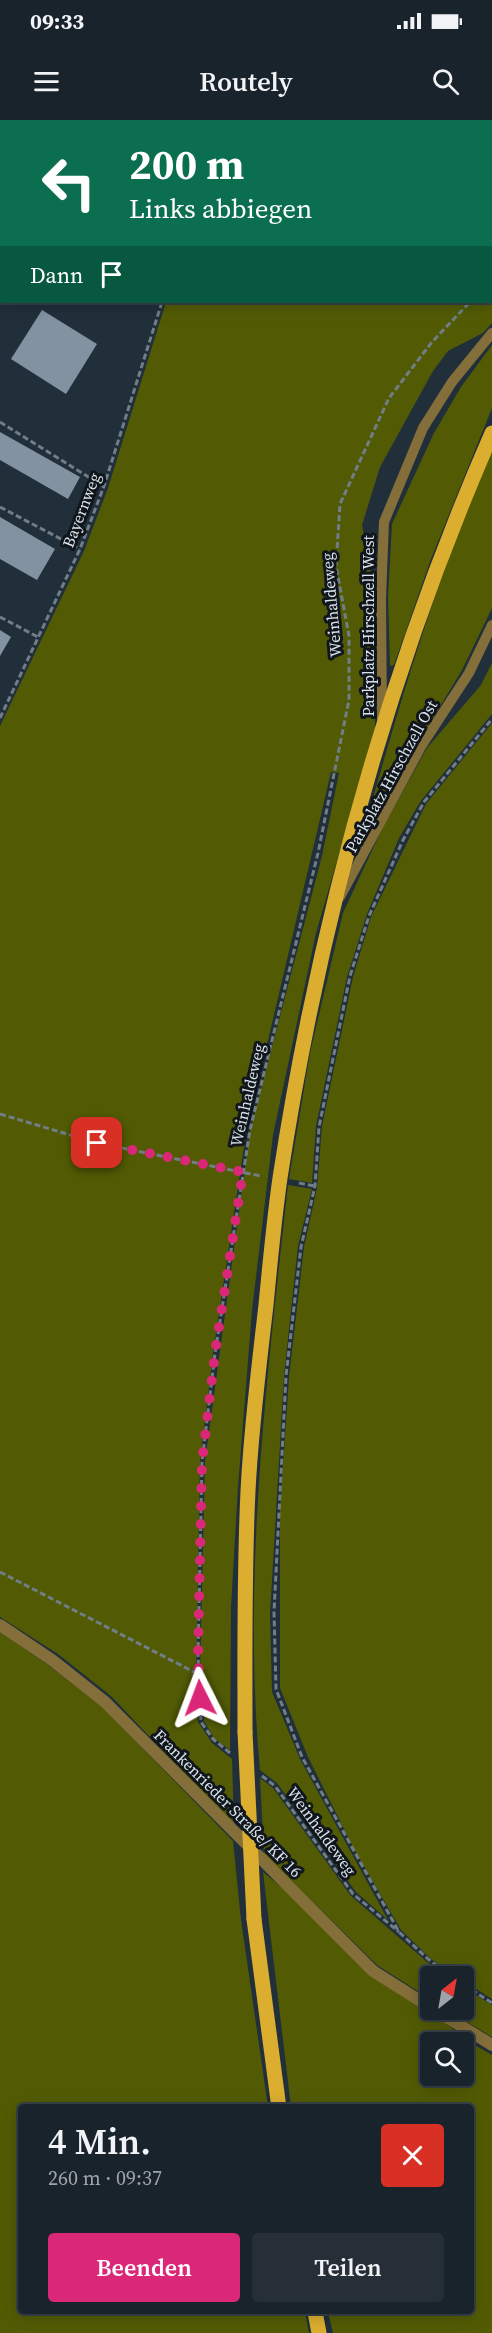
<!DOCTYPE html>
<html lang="de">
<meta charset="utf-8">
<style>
:root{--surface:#19232c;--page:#262f38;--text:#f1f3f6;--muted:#9fa4a9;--line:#374048;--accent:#db2777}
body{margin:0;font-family:"Source Serif 4",serif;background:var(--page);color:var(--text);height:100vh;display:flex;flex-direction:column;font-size:22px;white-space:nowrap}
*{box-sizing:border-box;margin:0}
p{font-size:20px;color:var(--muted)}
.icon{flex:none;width:33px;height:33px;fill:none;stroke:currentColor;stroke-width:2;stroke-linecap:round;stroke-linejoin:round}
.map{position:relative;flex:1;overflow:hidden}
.drawer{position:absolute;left:18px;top:1984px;width:456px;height:210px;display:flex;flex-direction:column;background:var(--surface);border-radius:6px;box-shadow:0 3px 15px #0003,0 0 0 2px var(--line)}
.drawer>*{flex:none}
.top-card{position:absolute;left:0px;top:0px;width:492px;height:183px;box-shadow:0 3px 15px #0003,0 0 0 2px var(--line);background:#0b6e4f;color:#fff;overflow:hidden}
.needle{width:39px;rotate:31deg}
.controls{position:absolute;left:420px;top:1846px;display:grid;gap:12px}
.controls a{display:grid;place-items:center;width:54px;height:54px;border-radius:6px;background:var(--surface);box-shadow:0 3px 15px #0003,0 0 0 2px var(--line);font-size:30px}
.pin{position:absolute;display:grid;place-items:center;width:51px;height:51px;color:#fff;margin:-26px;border-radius:12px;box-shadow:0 3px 9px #0006}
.me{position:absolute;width:66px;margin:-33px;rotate:357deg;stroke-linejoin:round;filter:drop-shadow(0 0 4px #0008)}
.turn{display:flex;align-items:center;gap:21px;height:126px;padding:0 30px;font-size:27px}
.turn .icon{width:78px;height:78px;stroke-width:2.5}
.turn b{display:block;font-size:42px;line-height:51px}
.then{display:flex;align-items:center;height:57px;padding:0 30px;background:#0003;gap:12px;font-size:22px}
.round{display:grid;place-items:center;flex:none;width:63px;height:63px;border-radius:6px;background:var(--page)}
.head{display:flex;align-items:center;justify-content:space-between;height:102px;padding:0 30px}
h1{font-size:36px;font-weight:600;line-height:45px}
.primary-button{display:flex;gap:12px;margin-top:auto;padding:12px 30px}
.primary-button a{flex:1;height:69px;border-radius:6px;background:var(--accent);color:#fff;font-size:24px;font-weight:600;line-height:69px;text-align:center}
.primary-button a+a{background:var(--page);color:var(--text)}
.status{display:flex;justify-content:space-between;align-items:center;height:42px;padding:0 30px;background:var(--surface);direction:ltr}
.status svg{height:16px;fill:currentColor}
header{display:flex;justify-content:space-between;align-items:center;height:78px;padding:0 30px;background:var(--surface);font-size:27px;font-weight:600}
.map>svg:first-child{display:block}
</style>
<div class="status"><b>09:33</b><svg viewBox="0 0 49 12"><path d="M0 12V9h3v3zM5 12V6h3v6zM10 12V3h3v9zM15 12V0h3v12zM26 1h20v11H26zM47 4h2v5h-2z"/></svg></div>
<header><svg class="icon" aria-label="menu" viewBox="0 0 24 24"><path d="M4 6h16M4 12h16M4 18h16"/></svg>Routely<svg class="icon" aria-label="search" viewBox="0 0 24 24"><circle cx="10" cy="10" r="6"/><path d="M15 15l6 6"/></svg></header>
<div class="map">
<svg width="492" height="2213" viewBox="0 0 492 2213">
<rect width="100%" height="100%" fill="#212f3b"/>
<g fill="#525b04" fill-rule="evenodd">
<path d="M237,0H492V203L483,213L448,231L433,251L380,347L362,405L375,478V610L316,813L273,1015L252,1190L238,1367L231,1487L230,1630L214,1618L204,1601L200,1554L205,1341L250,1011L322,736L339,653L331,652L246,1014L213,1233L200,1342L196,1556L198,1602L212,1623L232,1639L234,1706L111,1576L58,1534L0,1497V606L84,431L108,368L166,182H490V2Z"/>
<path d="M492,225V288L431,439L394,545L390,546L388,476L392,404L434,313L461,267Z"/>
<path d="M492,329V488L462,550L363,714C399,584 438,453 492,329Z"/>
<path d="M492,543V594L420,682L399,718L367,794L347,857L316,1006L312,1063L289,1059L310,933L343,793L382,709L427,628L481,565Z"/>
<path d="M492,603V1879L464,1861V1857H457L431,1839L401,1810L354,1729L308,1637L280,1568V1390L289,1257L304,1127L317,1068L322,1006L353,857L371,797L426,684Z"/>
<path d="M288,1065L312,1069L298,1126L284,1256L270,1494L272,1572L300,1639L388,1800L356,1772L277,1663L260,1650C242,1455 267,1258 288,1065Z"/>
<path d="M0,1512L48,1545L102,1587L233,1721L241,1800L268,1987L21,1988V2192H305L309,2213H0Z"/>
<path d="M260,1658L273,1668L351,1776L426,1841L448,1857H430V1879L377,1845L264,1734Z"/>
<path d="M263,1752L466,1920L492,1935V2213H333L328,2192H471V1988L291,1987ZM430,1923H464V1956H430Z"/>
<path d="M464,1868L492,1885V1917L447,1890H464Z"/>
</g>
<g fill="#8292a1">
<path d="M42,190L97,224L66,274L11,239Z"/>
<path d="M0,312L80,357L68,379L0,340Z"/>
<path d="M0,397L55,429L37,460L0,439Z"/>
<path d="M0,510L11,517L0,536Z"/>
</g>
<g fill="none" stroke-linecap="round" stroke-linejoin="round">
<g stroke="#717d87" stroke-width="3" stroke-dasharray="6 3" stroke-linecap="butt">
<path d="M122,0L124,2"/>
<path d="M4,2V0"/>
<path d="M134,2L135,0"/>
<path d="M231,2V0"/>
<path d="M0,8L2,5"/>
<path d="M0,50L2,51"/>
<path d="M490,161L492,160"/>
<path d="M0,302L103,366"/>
<path d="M0,387L80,429"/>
<path d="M0,497L38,517"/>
<path d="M0,598L80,429L104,366L162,182"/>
<path d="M0,994L97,1023L261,1056"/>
<path d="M299,1063L315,1066"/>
<path d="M0,1452L198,1554"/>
<path d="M230,1633L213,1619L201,1602L198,1535L202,1342L215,1233L250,1010L318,733L349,580V516L336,446L340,384L389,278L432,222L470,182"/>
<path d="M262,1656L275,1666L353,1774L399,1812"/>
<path d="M452,1857L428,1839L399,1812L302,1637L276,1569L274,1492L286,1256L301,1127L315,1066L319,1007L350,856L369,796L403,720L424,682L492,599"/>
<path d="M464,1865L492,1883"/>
</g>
<g stroke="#846e39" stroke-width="10">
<path d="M382,599L381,478L384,402L423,308L452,262L492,213"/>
<path d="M340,777L422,625L469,553L492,505"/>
</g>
<g stroke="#846e39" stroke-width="12">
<path d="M0,1505L52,1540L105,1582L373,1851L430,1887"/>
<path d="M435,1890L492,1925"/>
</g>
<g stroke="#dbae2f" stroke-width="15">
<path d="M245,1612C245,1532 244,1452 248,1371C251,1309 259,1246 266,1185C270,1143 274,1100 280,1058C319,803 389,549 492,313"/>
<path d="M254,1799L279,1988"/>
<path d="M315,2192L319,2213"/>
</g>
<path stroke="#dbae2f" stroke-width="15" d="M245,1612L254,1799"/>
</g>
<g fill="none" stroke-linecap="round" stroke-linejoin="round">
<path stroke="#db2777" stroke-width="10" stroke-dasharray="0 18" d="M97,1023L243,1052L215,1233L202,1342L198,1535L200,1578"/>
</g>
<g text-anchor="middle" stroke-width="6" stroke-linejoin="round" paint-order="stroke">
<g font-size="16" fill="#dbe4ec" stroke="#10161c">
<text transform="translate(81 390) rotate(-69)" y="6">Bayernweg</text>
<text transform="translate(331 485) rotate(-95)" y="6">Weinhaldeweg</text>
<text transform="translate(368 506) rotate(-90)" y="6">Parkplatz Hirschzell West</text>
<text transform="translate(391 656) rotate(-61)" y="6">Parkplatz Hirschzell Ost</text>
<text transform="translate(247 975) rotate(-77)" y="6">Weinhaldeweg</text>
<text transform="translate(228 1683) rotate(45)" y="6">Frankenrieder Straße/ KF 16</text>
<text transform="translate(322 1711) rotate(54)" y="6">Weinhaldeweg</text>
</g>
</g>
</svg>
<div class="controls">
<a><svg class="needle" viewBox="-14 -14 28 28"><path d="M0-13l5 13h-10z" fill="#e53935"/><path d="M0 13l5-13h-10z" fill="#9fa4a9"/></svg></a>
<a><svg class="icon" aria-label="search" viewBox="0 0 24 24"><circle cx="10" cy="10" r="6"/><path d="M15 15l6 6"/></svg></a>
</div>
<div class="pin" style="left:97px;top:1023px;background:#d93025"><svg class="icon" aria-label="arrive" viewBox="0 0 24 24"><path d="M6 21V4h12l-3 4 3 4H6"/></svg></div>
<svg class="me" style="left:200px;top:1578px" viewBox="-20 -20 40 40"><path d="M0-17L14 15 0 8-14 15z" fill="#db2777" stroke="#fff" stroke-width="4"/></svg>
<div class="top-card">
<div class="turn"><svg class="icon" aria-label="left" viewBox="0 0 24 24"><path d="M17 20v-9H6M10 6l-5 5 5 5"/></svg><div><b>200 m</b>Links abbiegen</div></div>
<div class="then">Dann<svg class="icon" aria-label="arrive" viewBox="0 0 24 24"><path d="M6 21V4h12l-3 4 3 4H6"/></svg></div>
</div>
<section class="drawer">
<div class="head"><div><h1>4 Min.</h1><p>260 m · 09:37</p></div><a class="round" style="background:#d93025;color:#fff"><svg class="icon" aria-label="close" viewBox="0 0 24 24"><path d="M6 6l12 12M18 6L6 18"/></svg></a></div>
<div class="primary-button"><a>Beenden</a><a>Teilen</a></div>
</section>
</div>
